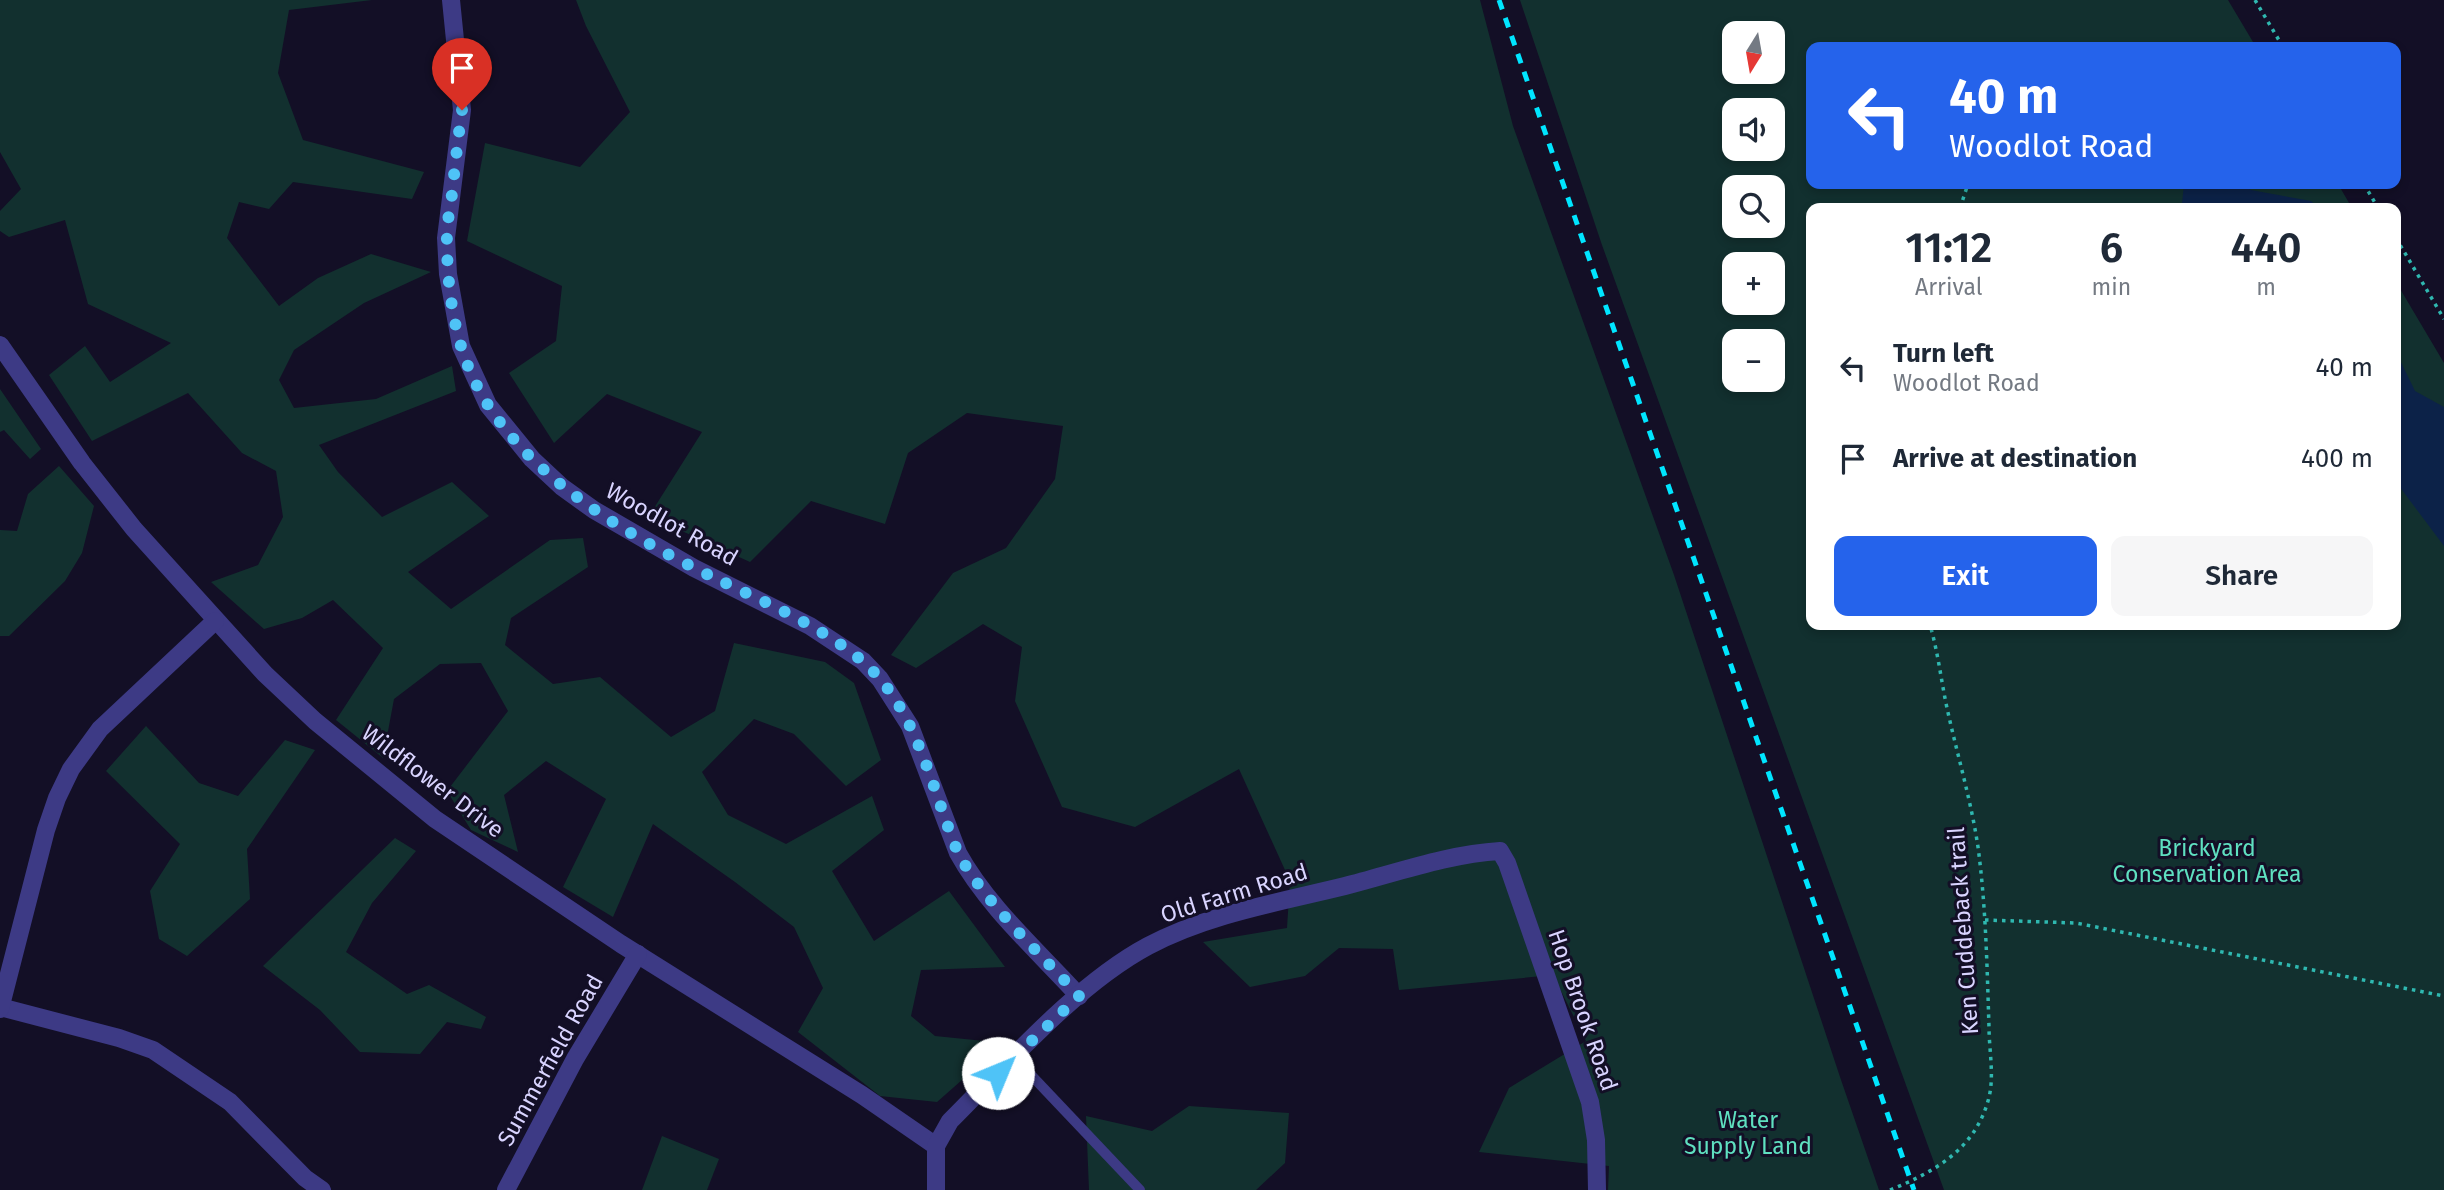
<!DOCTYPE html>
<meta charset="utf-8">
<style>
:root{--surface:#fff;--page:#f6f6f7;--text:#1f2937;--muted:#747a83;--accent:#2563eb}
body{margin:0;font-family:"Fira Sans",sans-serif;background:var(--page);color:var(--text);height:100vh;display:flex;flex-direction:column;font-size:26px;white-space:nowrap}
*{box-sizing:border-box;margin:0}
p{font-size:23px;color:var(--muted)}
.icon{flex:none;width:38px;height:38px;fill:none;stroke:currentColor;stroke-width:2;stroke-linecap:round;stroke-linejoin:round}
.map{position:relative;flex:1;overflow:hidden}
.drawer{position:absolute;left:1806px;top:203px;width:595px;height:427px;display:flex;flex-direction:column;background:var(--surface);border-radius:14px;box-shadow:0 4px 10px #0003}
.drawer>*{flex:none}
.guide{position:absolute;left:1806px;top:42px;width:595px;height:147px;border-radius:14px;box-shadow:0 4px 10px #0003;background:#2563eb;color:#fff;overflow:hidden}
.needle{width:46px;rotate:191deg}
.buttons{position:absolute;left:1722px;top:21px;display:grid;gap:14px}
.buttons a{display:grid;place-items:center;width:63px;height:63px;border-radius:14px;background:var(--surface);box-shadow:0 4px 10px #0003;font-size:35px}
.pin{position:absolute;display:grid;place-items:center;width:60px;height:60px;color:#fff;margin:-72px -30px;border-radius:50% 50% 50% 0;rotate:-45deg;box-shadow:0 0 7px #0007}
.pin .icon{rotate:45deg}
.me{position:absolute;width:77px;margin:-38px;rotate:45deg;stroke-linejoin:round;filter:drop-shadow(0 0 5px #0008)}
.turn{display:flex;align-items:center;gap:24px;height:147px;padding:0 28px;font-size:32px}
.turn .icon{width:91px;height:91px;stroke-width:2.5}
.turn b{display:block;font-size:49px;line-height:60px}
.eta{display:flex;justify-content:space-evenly;align-items:center;height:119px;text-align:center}
.eta b{font-size:42px;font-weight:600;line-height:49px}
.action{display:flex;gap:14px;margin-top:auto;padding:14px 28px}
.action a{flex:1;height:80px;border-radius:14px;background:var(--accent);color:#fff;font-size:28px;font-weight:600;line-height:80px;text-align:center}
.action a+a{background:var(--page);color:var(--text)}
ul{padding:0;list-style:none}
li{display:flex;align-items:center;gap:21px;height:91px;padding:0 28px}
li div{flex:1}
li b{display:block;font-size:26px}
li em{font-style:normal}
.map>svg:first-child{display:block}
</style>
<div class="map">
<svg width="2444" height="1190" viewBox="0 0 2444 1190">
<rect width="100%" height="100%" fill="#130f26"/>
<g fill="#12302f" fill-rule="evenodd">
<path d="M0,0H372L289,10L278,73L303,140L424,172L412,199L293,182L269,209L239,202L227,238L279,306L318,278L371,254L431,272L364,303L294,350L279,380L294,408L376,399L452,366L456,391L319,445L338,472L382,517L452,482L489,516L408,572L451,609L550,540L583,538L588,567L511,618L505,645L553,684L600,677L671,737L715,711L734,643L825,662L854,683L881,760L846,786L794,734L754,719L702,772L728,815L786,844L872,796L884,830L832,871L874,941L949,891L1005,967L921,970L911,1016L935,1036L1004,1043L937,1102L880,1096L798,1032L823,988L794,927L735,882L653,824L613,917L563,887L606,799L546,761L504,795L518,852L471,830L447,791L508,711L481,663L440,664L394,699L383,758L336,720L383,648L333,600L302,618L264,629L211,582L258,565L283,517L276,471L242,453L188,393L92,441L49,375L85,346L110,382L171,343L88,304L65,220L9,237L0,231V211L21,189L0,152Z"/>
<path d="M576,0H1480L1513,126L1674,575L1840,1077L1879,1190H1608L1609,1166L1479,1152L1509,1088L1586,1041L1553,975L1399,990L1393,949L1339,948L1305,976L1250,987L1203,942L1287,928L1290,881L1239,769L1135,827L1062,807L1015,701L1022,647L983,624L916,668L891,655L953,573L1006,548L1055,479L1063,426L967,413L908,453L885,524L811,501L750,562L649,516L702,432L607,394L554,443L509,373L556,341L562,286L467,241L485,143L580,167L630,112L586,26Z"/>
<path d="M1520,0H2228L2256,47H1811V184H2338L2352,208H1811V625H2396V282L2444,363V1190H1944L1602,245ZM1734,33H1773V72H1734ZM1734,110H1773V149H1734ZM1734,187H1773V226H1734ZM1734,264H1773V303H1734ZM1734,341H1773V380H1734Z"/>
<path d="M0,389L41,449L30,459L4,430L0,432Z"/>
<path d="M59,466L94,506L82,553L65,581L9,636H0V530L17,531L28,494Z"/>
<path d="M146,726L199,783L238,796L285,740L315,750L247,849L250,899L187,956L159,939L150,891L180,844L106,771Z"/>
<path d="M395,838L416,851L372,903L346,952L407,994L429,985L486,1017L481,1029L447,1022L420,1054L360,1052L320,1010L263,966Z"/>
<path d="M1189,1106L1289,1113L1285,1163L1256,1190H1089L1086,1116L1152,1131Z"/>
<path d="M662,1136L719,1159L707,1190H642Z"/>
</g>
<g fill="#0c2248">
<path d="M2184,184H2243L2251,190L2311,201L2319,208H2185L2182,204Z"/>
<path d="M2396,352L2415,391L2444,407V546L2396,482Z"/>
</g>
<g fill="none" stroke-linecap="round" stroke-linejoin="round">
<g stroke="#2fb8b0" stroke-width="3.5" stroke-dasharray="3.5 5" stroke-linecap="butt">
<path d="M2255,0L2283,47"/>
<path d="M2364,184L2378,208"/>
<path d="M1960,208L1968,184"/>
<path d="M2396,238L2444,319"/>
<path d="M1985,920L2076,923L2444,996"/>
<path d="M1890,1190C1934,1172 1974,1150 1988,1101C1995,1078 1989,1051 1989,1027C1987,967 1986,907 1978,847C1971,800 1957,754 1947,708C1941,680 1938,652 1930,625"/>
</g>
<path stroke="#3d3a85" stroke-width="10" d="M1014,1057L1140,1190"/>
<g stroke="#3d3a85" stroke-width="18">
<path d="M451,0L462,110L446,238L448,274L461,346L488,405L532,459L562,487L594,510L694,568L810,626L863,661L880,679L910,726L958,853C987,906 1038,951 1079,996"/>
<path d="M0,345L82,463L134,529L265,674L315,721L435,819L621,944L862,1095L936,1146"/>
<path d="M0,1007L119,1038L153,1050L230,1102L305,1178L322,1190"/>
<path d="M0,1009L46,830L57,798L71,769L100,729L215,621"/>
<path d="M506,1190L575,1059L638,954"/>
<path d="M936,1190V1146L950,1121C1007,1064 1077,984 1148,946C1208,914 1280,902 1345,886C1396,873 1448,854 1500,851L1507,863L1590,1102L1596,1140L1597,1190"/>
</g>
<path stroke="#00e5ff" stroke-width="5" stroke-dasharray="10 9" stroke-linecap="butt" d="M1499,0L1914,1190"/>
</g>
<g fill="none" stroke-linecap="round" stroke-linejoin="round">
<path stroke="#4fc3f7" stroke-width="12" stroke-dasharray="0 21.6" d="M462,110C458,138 455,166 452,194C450,210 446,226 447,241C447,275 451,313 461,346C494,459 616,530 715,578C766,603 845,636 881,680C920,726 935,797 958,853C986,904 1039,952 1079,996L998,1073"/>
</g>
<g text-anchor="middle" stroke-width="6" stroke-linejoin="round" paint-order="stroke">
<g font-size="23" fill="#d9d4ff" stroke="#130f26">
<text transform="translate(672 524) rotate(29)" y="8">Woodlot Road</text>
<text transform="translate(433 781) rotate(37)" y="8">Wildflower Drive</text>
<text transform="translate(1234 893) rotate(-17)" y="8">Old Farm Road</text>
<text transform="translate(1963 931) rotate(-94)" y="8">Ken Cuddeback trail</text>
<text transform="translate(1583 1010) rotate(71)" y="8">Hop Brook Road</text>
<text transform="translate(550 1060) rotate(-61)" y="8">Summerfield Road</text>
</g>
<g font-size="23" fill="#5fe0c0" stroke="#130f26">
<text x="2207" y="856">Brickyard<tspan x="2207" dy="26">Conservation Area</tspan></text>
<text x="1748" y="1128">Water<tspan x="1748" dy="26">Supply Land</tspan></text>
</g>
</g>
</svg>
<div class="buttons">
<a><svg class="needle" viewBox="-14 -14 28 28"><path d="M0-13l5 13h-10z" fill="#e53935"/><path d="M0 13l5-13h-10z" fill="#747a83"/></svg></a>
<a><svg class="icon" aria-label="sound" viewBox="0 0 24 24"><path d="M4 9h4l5-4v14l-5-4H4zM17 9q2 3 0 6"/></svg></a>
<a><svg class="icon" aria-label="search" viewBox="0 0 24 24"><circle cx="10" cy="10" r="6"/><path d="M15 15l6 6"/></svg></a>
<a>+</a>
<a>−</a>
</div>
<div class="pin" style="left:462px;top:110px;background:#d93025"><svg class="icon" aria-label="arrive" viewBox="0 0 24 24"><path d="M6 21V4h12l-3 4 3 4H6"/></svg></div>
<svg class="me" style="left:998px;top:1073px" viewBox="-20 -20 40 40"><circle r="19" fill="#fff"/><path d="M0-13L10 11 0 6-10 11z" fill="#4fc3f7"/></svg>
<div class="guide">
<div class="turn"><svg class="icon" aria-label="left" viewBox="0 0 24 24"><path d="M17 20v-9H6M10 6l-5 5 5 5"/></svg><div><b>40 m</b>Woodlot Road</div></div>
</div>
<section class="drawer">
<div class="eta">
<div><b>11:12</b><p>Arrival</p></div>
<div><b>6</b><p>min</p></div>
<div><b>440</b><p>m</p></div>
</div>
<ul>
<li><svg class="icon" aria-label="left" viewBox="0 0 24 24"><path d="M17 20v-9H6M10 6l-5 5 5 5"/></svg><div><b>Turn left</b><p>Woodlot Road</p></div><em>40 m</em></li>
<li><svg class="icon" aria-label="arrive" viewBox="0 0 24 24"><path d="M6 21V4h12l-3 4 3 4H6"/></svg><div><b>Arrive at destination</b></div><em>400 m</em></li>
</ul>
<div class="action"><a>Exit</a><a>Share</a></div>
</section>
</div>
